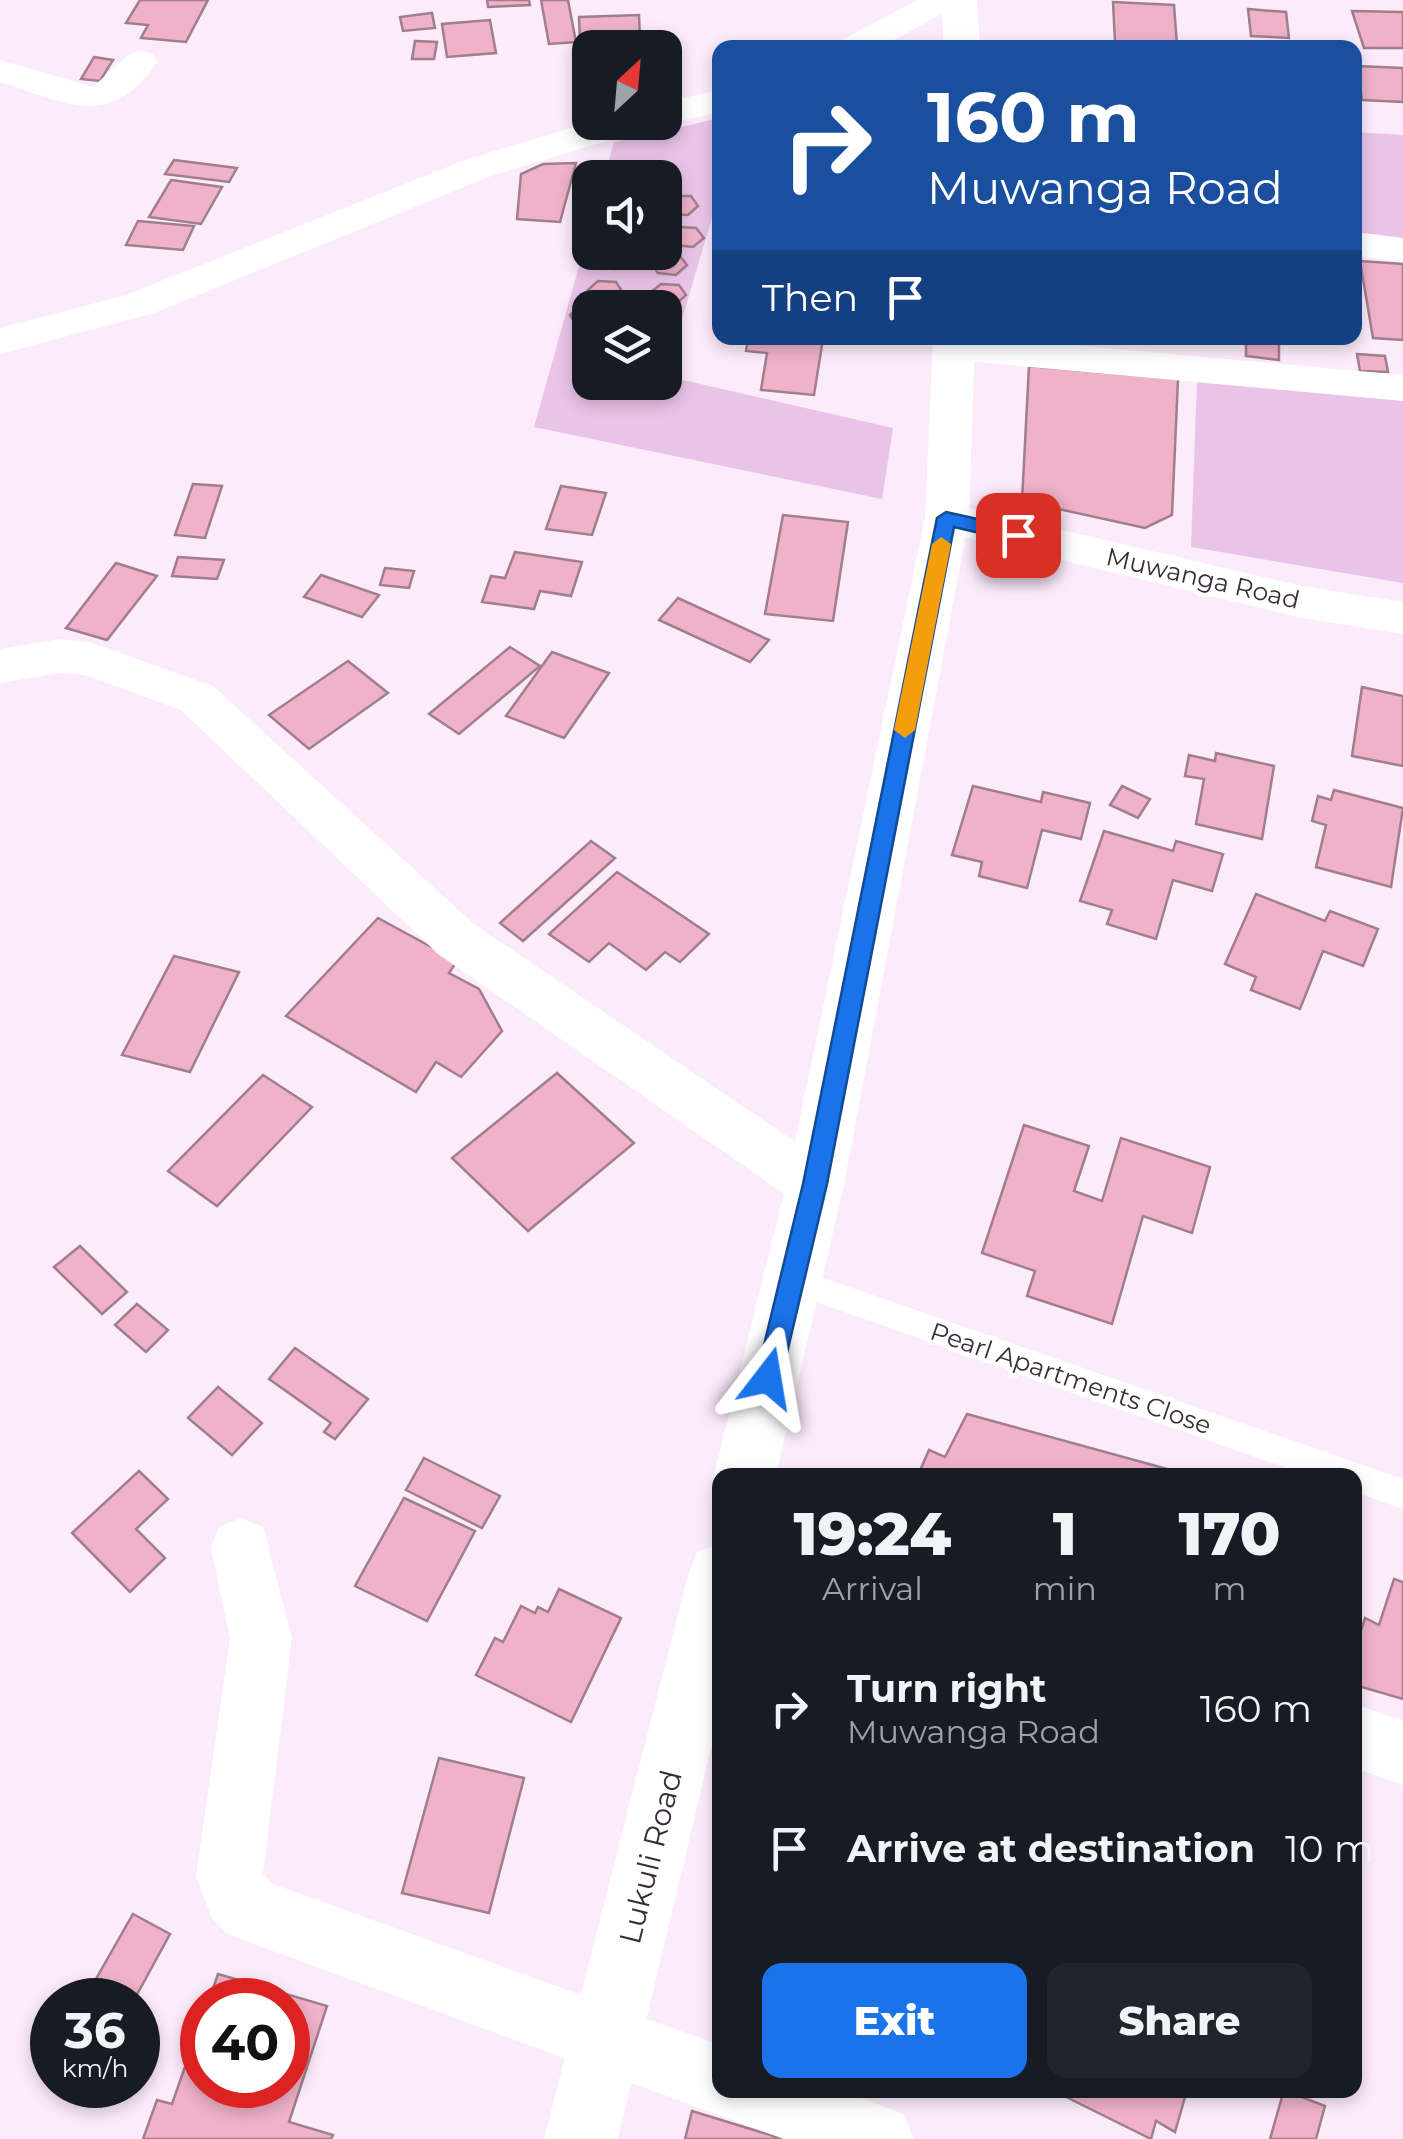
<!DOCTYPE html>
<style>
:root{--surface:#171b24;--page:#20242c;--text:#f1f3f6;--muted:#9ea1a6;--accent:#1a73e8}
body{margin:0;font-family:Montserrat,sans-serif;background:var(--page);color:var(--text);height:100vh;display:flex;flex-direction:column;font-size:38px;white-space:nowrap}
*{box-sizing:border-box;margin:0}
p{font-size:32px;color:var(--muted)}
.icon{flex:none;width:55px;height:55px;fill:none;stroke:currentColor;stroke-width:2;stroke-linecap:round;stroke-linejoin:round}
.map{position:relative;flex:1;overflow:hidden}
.side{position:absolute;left:712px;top:1468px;width:650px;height:630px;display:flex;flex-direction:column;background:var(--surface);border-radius:20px;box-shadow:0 5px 15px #0003}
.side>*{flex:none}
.hud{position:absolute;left:712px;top:40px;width:650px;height:305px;border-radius:20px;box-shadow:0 5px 15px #0003;background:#1a4fa0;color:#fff;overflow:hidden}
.needle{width:65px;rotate:26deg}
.controls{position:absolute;left:572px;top:30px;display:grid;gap:20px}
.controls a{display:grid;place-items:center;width:110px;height:110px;border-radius:20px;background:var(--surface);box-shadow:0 5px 15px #0003;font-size:50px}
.speed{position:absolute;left:30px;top:1978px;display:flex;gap:20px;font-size:50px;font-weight:700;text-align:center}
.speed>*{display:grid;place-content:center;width:130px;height:130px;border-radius:50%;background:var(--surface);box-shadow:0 5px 15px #0003;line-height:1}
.speed small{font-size:25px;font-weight:400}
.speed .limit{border:15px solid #d22;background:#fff;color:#111}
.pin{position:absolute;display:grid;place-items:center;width:85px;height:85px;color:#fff;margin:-42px;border-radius:20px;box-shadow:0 5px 15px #0006}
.me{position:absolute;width:110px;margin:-55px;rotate:14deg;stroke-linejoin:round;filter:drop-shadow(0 0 8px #0008)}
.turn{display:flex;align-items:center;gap:35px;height:210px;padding:0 50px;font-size:45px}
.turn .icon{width:130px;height:130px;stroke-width:2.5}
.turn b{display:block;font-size:70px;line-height:85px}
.then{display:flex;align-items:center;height:95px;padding:0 50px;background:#0003;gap:20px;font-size:38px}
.eta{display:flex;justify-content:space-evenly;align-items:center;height:170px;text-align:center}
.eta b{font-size:60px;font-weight:800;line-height:70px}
.action{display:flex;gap:20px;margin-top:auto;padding:20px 50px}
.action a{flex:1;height:115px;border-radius:20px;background:var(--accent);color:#fff;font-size:40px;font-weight:800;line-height:115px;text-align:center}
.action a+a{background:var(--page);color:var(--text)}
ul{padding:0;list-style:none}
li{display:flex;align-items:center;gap:30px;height:140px;padding:0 50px}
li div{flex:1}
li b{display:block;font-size:38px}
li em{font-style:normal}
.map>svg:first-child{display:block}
</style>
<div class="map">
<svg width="1403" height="2139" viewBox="0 0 1403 2139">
<rect width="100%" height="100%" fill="#fcebfb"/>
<g fill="#eac4e8" fill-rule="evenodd">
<path d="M720,118V191L665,376L893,428L882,499L534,427L590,227V252H665V178L604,177L614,142ZM590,308H665V382H590Z"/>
<path d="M1355,132L1403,135V246L1355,240Z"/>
<path d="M1197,381L1403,399V583L1191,547Z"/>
</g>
<g fill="#efb2c8" stroke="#a17e8b" stroke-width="2.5">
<path d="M140,0H208L186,42L141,38L148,25L126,23Z"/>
<path d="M487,0H529L530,5L488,7Z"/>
<path d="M541,0H568L576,42L549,44Z"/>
<path d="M1113,2L1174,5L1177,45L1115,42Z"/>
<path d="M1248,9L1286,12L1289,38L1251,36Z"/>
<path d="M1352,11L1403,12V48H1364Z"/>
<path d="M432,13L435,28L403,31L400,17Z"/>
<path d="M639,15L640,40L580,42L579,17Z"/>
<path d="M490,20L496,53L447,57L442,24Z"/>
<path d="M415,41L437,42L434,59H412Z"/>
<path d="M94,57L113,60L100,81L81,79Z"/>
<path d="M1357,66L1403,68V102L1362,100Z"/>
<path d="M174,160L237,168L229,182L165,174Z"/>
<path d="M576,163L560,222L517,219L521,174L543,164Z"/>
<path d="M171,180L222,187L201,224L149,217Z"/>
<path d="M673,196H691L698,206L688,215L670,214L665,203Z"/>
<path d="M138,221L194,226L183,250L126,245Z"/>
<path d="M679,227L696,228L704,238L693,247L676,245L668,236Z"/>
<path d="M599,252H621L627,260L616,269L599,268L592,258Z"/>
<path d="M661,254L679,255L687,265L676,275L658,273L651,263Z"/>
<path d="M1360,261L1403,264V340L1373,338Z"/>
<path d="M598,281L616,282L623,293L613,302L595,301L588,290Z"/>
<path d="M661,284L679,285L686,295L676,304L657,303L650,293Z"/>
<path d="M581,306L599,308H590V327L577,326L570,315Z"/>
<path d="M748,338L823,339L814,395L761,390L767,353L746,351Z"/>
<path d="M1246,338H1279V360L1246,356Z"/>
<path d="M1357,354L1385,356L1388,372L1360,371Z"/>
<path d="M1029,366L1178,379L1172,515L1145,528L1022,501Z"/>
<path d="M193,484L222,486L205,538L175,535Z"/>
<path d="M561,486L606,493L592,535L546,529Z"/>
<path d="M783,515L848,522L833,621L765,614Z"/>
<path d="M515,552L582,562L571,596L540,591L534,609L482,602L491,576L505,578Z"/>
<path d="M178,557L224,560L217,579L172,576Z"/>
<path d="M116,563L157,576L107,640L66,628Z"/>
<path d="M385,568L414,571L409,588L380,585Z"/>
<path d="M321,575L379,595L362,617L304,597Z"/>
<path d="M678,598L769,640L750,662L659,620Z"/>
<path d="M510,647L540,666L459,734L429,714Z"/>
<path d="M552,652L609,673L564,738L506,716Z"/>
<path d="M348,661L388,693L309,749L269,715Z"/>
<path d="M1362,687L1403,696V766L1352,756Z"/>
<path d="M1216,753L1274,766L1262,839L1196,824L1204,779L1185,776L1189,755L1215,761Z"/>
<path d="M973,786L1041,802L1043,792L1090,803L1081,839L1042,830L1027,888L979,876L982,862L952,855Z"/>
<path d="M1122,786L1150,799L1138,818L1110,805Z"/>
<path d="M1334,790L1403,808L1391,887L1316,867L1326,825L1312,821L1318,796L1331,800Z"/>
<path d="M1104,831L1173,851L1176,841L1223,854L1212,891L1173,880L1156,939L1107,924L1112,910L1080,901Z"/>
<path d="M591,841L615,858L523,941L500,923Z"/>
<path d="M617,872L709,934L680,962L665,952L646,970L609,943L589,962L549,934Z"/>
<path d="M1256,894L1325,921L1330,911L1378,929L1363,966L1323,951L1300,1009L1251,990L1256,977L1225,964Z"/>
<path d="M378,918L457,961L449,973L479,989L502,1031L461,1077L436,1062L416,1092L286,1016Z"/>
<path d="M174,956L239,972L190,1072L122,1055Z"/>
<path d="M557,1073L634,1143L528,1231L452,1158Z"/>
<path d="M263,1075L312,1107L217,1206L168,1171Z"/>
<path d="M1024,1125L1089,1146L1074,1191L1102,1201L1121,1138L1210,1167L1192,1233L1143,1216L1112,1324L1027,1296L1035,1271L982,1253Z"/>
<path d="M80,1246L127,1292L102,1314L54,1267Z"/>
<path d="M137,1304L168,1330L146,1352L115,1325Z"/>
<path d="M295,1348L368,1399L335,1439L324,1432L331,1423L269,1379Z"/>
<path d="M218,1387L262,1423L232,1455L188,1418Z"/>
<path d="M967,1414L1189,1475H918L929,1450L945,1457Z"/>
<path d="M424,1458L500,1496L482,1528L406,1490Z"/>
<path d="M139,1471L168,1499L136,1529L165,1558L130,1592L72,1533Z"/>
<path d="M404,1498L475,1531L427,1621L355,1586Z"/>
<path d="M1394,1579L1403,1582V1699L1355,1685V1649L1365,1618L1379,1625Z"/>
<path d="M559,1589L621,1618L571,1722L476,1675L495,1638L503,1642L521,1606L535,1613L538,1607L548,1612Z"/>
<path d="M439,1758L524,1778L489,1913L402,1893Z"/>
<path d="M133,1914L170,1934L134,2000H84Z"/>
<path d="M218,1974L327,2006L289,2122L333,2135L331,2139H143L157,2100L172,2104L202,2018V2085H288V2000H209Z"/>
<path d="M1052,2090H1187L1175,2132L1156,2121L1151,2139Z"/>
<path d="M1284,2090L1325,2106L1316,2139H1270Z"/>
<path d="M692,2111L783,2139H685Z"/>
</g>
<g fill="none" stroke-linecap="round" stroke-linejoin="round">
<path fill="#fff" fill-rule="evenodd" d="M792,1267L1403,1479V1509L1355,1492V1475H1306L782,1290L777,1280L782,1270Z"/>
<g fill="#fff" fill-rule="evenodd">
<path d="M917,0H960L955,7L879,48H835L840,41Z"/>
<path d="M141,51L153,54L158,61C109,132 69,103 0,82V60L93,87L129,54Z"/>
<path d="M720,90V112L665,124L660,122H665V102Z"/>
<path d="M590,122H648L643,130L491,176L154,313L0,354V328L126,295L465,160Z"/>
<path d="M1355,232L1403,238V262L1355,256Z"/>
<path d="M940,338H993L1403,375V401L954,360L940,356L934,347Z"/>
<path d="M947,503L1302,586L1403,602V634L1302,618L932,529L926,518L932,507Z"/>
<path d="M60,639L89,642L213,686L474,924L834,1168L842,1185L834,1202L815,1209L796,1202L438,954L181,710L85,675L60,673L0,683V649Z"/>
<path d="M241,1518L263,1527L292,1638L263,1874L273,1884L720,2045V2090H842L903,2114L914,2139H784L227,1934L212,1919L196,1876L230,1638L211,1548L219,1527Z"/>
<path d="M1355,1704L1403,1721V1785L1355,1768Z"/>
</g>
<g fill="#fff" fill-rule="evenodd">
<path d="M941,0H977L980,48H944Z"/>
<path d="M933,338H975L969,518L844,1185L776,1475H720V1490L714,1475L786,1185L925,518Z"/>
<path d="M720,1543V1710L618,2139H544L688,1575L697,1552Z"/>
</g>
</g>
<path fill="#1a73e8" stroke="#114b97" stroke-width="2.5" d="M946,512L1018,528L1027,535L1018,542L954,527L827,1184L781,1378L777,1386L768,1389L760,1386L756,1378L803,1184L937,518Z"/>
<path fill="#f59e0b" d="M941,537L951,544L915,730L905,738L894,730L932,544Z"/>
<g text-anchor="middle" stroke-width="10" stroke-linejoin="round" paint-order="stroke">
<g font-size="25" fill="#382d37" stroke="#fff">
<text transform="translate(1203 578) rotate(13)" y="9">Muwanga Road</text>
<text transform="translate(1071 1378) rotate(19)" y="9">Pearl Apartments Close</text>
</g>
<g font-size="30" fill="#382d37" stroke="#fff">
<text transform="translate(651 1857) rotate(-76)" y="10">Lukuli Road</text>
</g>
</g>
</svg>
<div class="controls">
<a><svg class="needle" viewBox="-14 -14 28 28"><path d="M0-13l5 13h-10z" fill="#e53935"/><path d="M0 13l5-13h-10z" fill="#9ea1a6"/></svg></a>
<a><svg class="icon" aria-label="sound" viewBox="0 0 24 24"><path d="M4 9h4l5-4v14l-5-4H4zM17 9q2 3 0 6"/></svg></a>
<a><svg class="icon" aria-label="layers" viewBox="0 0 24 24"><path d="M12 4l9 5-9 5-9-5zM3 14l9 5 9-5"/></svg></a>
</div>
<div class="speed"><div>36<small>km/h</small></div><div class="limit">40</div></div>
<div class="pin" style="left:1018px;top:535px;background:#d93025"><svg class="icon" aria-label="arrive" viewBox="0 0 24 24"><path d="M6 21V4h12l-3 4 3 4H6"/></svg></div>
<svg class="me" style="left:768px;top:1378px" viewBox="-20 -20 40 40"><path d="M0-17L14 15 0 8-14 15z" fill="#1a73e8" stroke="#fff" stroke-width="4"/></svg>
<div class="hud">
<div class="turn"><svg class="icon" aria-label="right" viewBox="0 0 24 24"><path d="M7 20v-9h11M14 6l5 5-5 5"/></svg><div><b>160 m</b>Muwanga Road</div></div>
<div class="then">Then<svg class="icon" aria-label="arrive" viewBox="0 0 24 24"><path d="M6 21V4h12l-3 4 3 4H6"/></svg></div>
</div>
<section class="side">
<div class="eta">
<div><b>19:24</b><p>Arrival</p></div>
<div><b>1</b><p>min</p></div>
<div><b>170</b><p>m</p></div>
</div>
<ul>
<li><svg class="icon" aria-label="right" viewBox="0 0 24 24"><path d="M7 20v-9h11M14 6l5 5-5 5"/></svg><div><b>Turn right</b><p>Muwanga Road</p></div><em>160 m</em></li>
<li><svg class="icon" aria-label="arrive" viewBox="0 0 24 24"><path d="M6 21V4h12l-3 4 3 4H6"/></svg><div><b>Arrive at destination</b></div><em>10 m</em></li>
</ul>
<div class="action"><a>Exit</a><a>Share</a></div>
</section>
</div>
